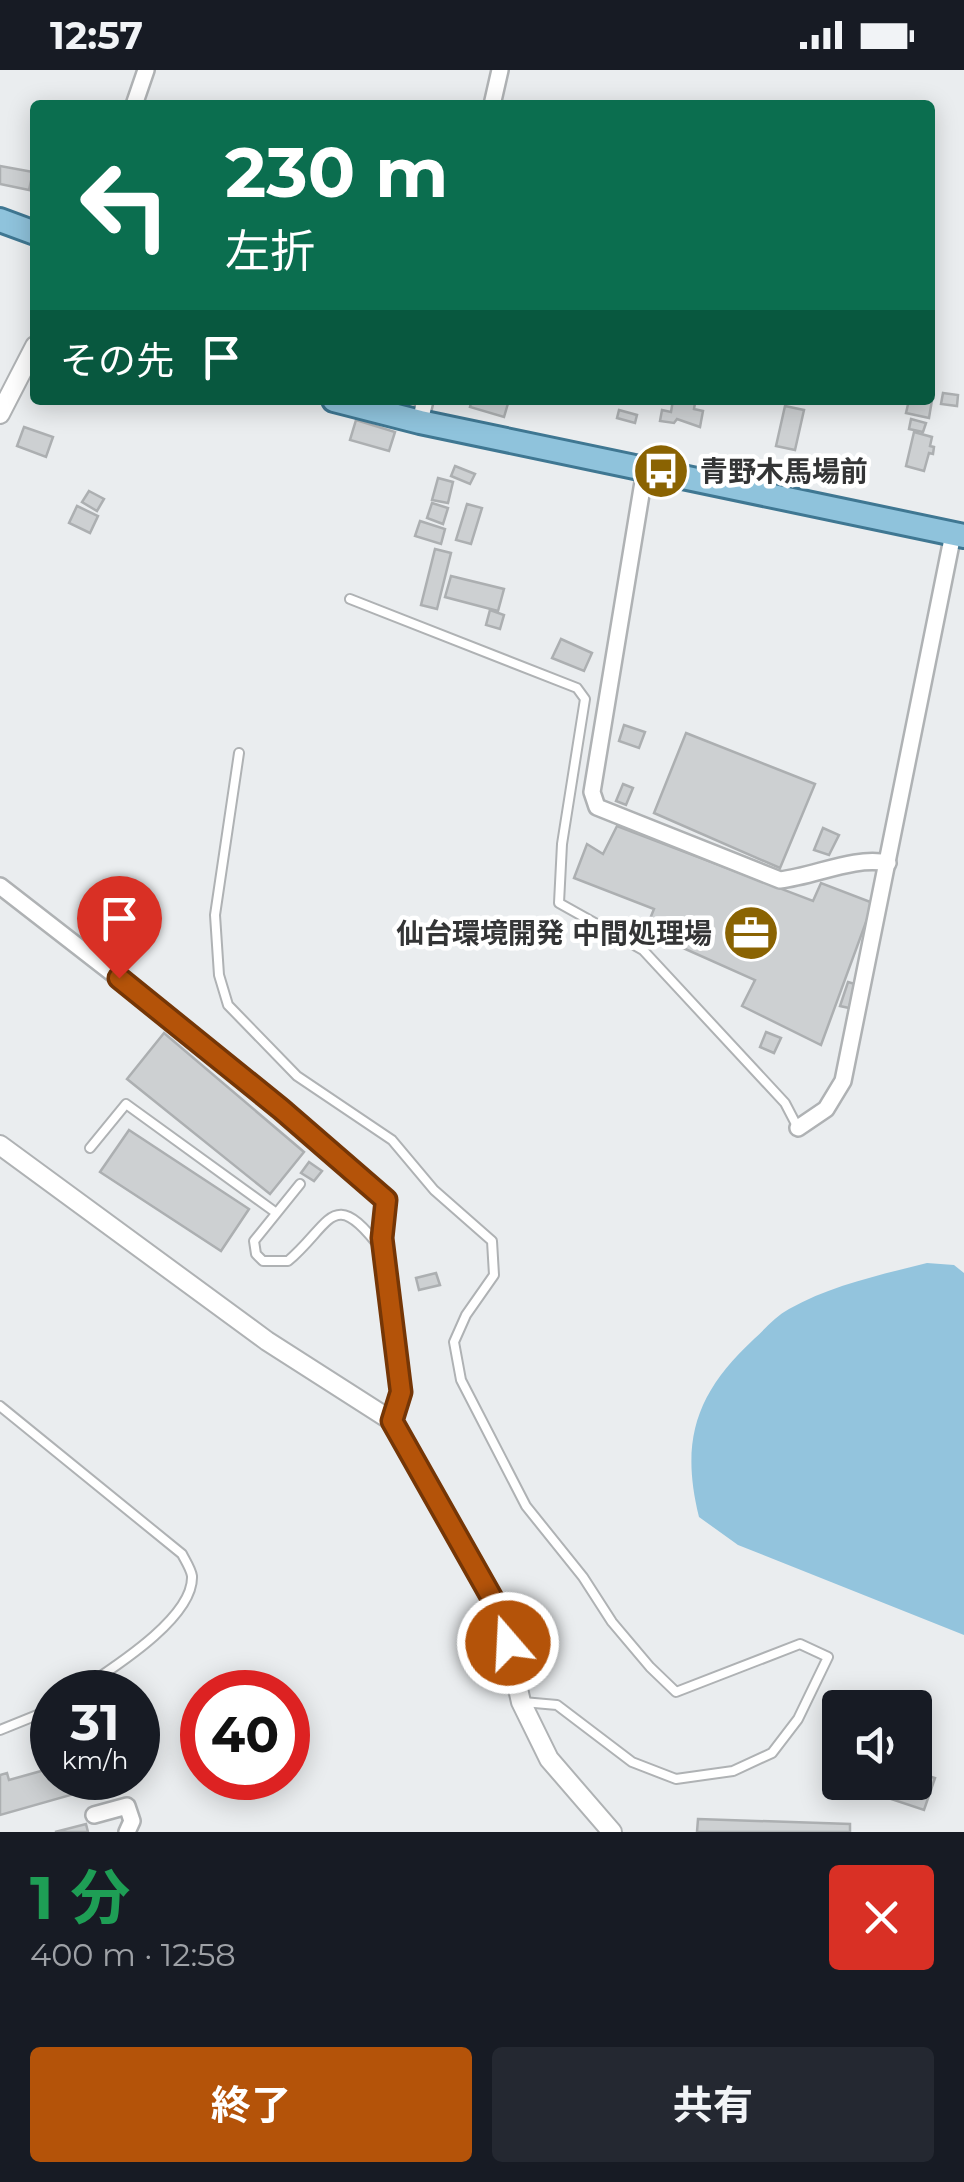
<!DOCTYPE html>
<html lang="ja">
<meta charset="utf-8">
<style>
:root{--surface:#171b24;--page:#242831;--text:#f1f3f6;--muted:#9ea1a6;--accent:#b45309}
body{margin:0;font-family:Montserrat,"Noto Sans JP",sans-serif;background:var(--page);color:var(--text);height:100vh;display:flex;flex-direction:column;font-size:38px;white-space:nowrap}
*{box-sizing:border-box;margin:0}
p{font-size:32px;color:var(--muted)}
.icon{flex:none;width:55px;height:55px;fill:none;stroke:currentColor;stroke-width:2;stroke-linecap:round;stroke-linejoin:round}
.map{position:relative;height:1762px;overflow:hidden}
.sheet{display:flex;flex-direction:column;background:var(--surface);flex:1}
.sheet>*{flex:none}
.top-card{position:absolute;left:30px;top:30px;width:905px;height:305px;border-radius:10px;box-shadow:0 5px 25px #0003;background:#0b6e4f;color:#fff;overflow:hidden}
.controls{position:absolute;left:822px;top:1620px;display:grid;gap:20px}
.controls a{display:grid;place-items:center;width:110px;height:110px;border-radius:10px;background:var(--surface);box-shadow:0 5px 25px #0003;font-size:50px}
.speed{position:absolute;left:30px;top:1600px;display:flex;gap:20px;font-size:50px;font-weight:700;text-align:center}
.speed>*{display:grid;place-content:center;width:130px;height:130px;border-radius:50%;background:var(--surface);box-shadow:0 5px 25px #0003;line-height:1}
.speed small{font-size:25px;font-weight:400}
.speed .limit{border:15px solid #d22;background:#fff;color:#111}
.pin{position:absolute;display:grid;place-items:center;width:85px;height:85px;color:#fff;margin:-102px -42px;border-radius:50% 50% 50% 0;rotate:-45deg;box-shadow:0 0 10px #0007}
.pin .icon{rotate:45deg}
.me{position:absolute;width:110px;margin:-55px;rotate:341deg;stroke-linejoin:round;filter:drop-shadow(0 0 8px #0008)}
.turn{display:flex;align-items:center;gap:35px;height:210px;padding:0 30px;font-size:45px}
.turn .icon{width:130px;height:130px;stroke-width:2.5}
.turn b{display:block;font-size:70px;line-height:85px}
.then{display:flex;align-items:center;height:95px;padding:0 30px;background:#0003;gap:20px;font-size:38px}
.round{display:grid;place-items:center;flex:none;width:105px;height:105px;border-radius:10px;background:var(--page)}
.overview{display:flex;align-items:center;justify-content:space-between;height:170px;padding:0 30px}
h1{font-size:60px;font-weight:700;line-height:75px;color:#1e9e55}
.primary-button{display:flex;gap:20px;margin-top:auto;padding:20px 30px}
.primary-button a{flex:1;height:115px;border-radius:10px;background:var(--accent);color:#fff;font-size:40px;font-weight:700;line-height:115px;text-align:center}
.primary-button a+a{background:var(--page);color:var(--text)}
.status{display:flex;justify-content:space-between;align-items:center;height:70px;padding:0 50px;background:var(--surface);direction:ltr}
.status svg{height:28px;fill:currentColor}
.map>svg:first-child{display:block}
</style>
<div class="status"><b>12:57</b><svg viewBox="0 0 49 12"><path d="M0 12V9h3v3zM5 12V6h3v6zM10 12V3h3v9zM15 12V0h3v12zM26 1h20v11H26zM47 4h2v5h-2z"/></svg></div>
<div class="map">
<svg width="964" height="1762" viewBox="0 0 964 1762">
<rect width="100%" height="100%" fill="#eaedef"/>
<path fill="#93c4dd" d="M927,1193L954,1195L964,1203V1565L738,1475L699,1447C680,1370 696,1323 754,1269C765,1259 776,1246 789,1239C832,1215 880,1205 927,1193Z"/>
<g fill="#cdd0d2" stroke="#acafb1" stroke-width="2.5">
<path d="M0,96L33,102L29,120L0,114Z"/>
<path d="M943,323L958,325L957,336L941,334Z"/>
<path d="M472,330H509L504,347L470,337Z"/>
<path d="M673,330L695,333L694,339L703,341L700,357L677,349L674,353L660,351L662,340L671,342Z"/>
<path d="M909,330H932L929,348L906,343Z"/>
<path d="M785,336L804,340L795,380L776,376Z"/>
<path d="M619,340L637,345L635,353L617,348Z"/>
<path d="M911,349L926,353L923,362L909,359Z"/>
<path d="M356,350L395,362L389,381L350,370Z"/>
<path d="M24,357L53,367L46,387L17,376Z"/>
<path d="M914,362L932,367L930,376L934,377L933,384L929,383L924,401L906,396Z"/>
<path d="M455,396L475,404L470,414L451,406Z"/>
<path d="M438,408L453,412L448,433L432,430Z"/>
<path d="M89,421L104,429L97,441L82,432Z"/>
<path d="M432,433L448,438L443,454L427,448Z"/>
<path d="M467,434L482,438L471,474L456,470Z"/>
<path d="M77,436L98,446L90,463L69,453Z"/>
<path d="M420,451L445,459L441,474L415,466Z"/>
<path d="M435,479L451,483L437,539L421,535Z"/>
<path d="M451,506L504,519L498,541L445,527Z"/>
<path d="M490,540L504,545L500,559L486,555Z"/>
<path d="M561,569L592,583L584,601L552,588Z"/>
<path d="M624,655L645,662L639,678L619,671Z"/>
<path d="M686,663L815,714L780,798L654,743Z"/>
<path d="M623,714L633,718L626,735L616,731Z"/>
<path d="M617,756L813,831L821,813L873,833L821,975L742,936L755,910L645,861L654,839L574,808L587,774L603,784Z"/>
<path d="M823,758L839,765L829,785L814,780Z"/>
<path d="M848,912L855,914L849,938L840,936Z"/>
<path d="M766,962L781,968L774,983L760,977Z"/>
<path d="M164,963L304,1082L270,1124L127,1009Z"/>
<path d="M129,1060L249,1139L221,1181L100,1102Z"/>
<path d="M309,1092L322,1101L314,1111L301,1103Z"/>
<path d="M436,1203L440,1215L419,1220L416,1208Z"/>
<path d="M915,1672H924L923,1693H915Z"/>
<path d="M52,1698V1708H119L120,1711L0,1745V1705L7,1703L9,1710Z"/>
<path d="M916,1702L935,1708L924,1740L873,1723L877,1712H915Z"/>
<path d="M698,1749L850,1754V1762H697Z"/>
<path d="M86,1754L88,1762H55Z"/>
</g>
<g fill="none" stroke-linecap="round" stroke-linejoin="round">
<g stroke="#afb2b4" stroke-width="12">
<g id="service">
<path d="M350,529L577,618L585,629L562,774L559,833L643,880L785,1033L798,1058"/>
<path d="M239,683L215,845L219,905L228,935L297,1006L392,1070L434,1120L492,1171L494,1205L466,1245L454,1272L461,1310L526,1436L583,1507L612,1552L650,1597L676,1622L800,1574L828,1587L798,1649L772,1683L733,1701L676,1709L632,1692L557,1635L523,1632"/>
<path d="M90,1078L126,1034L275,1142"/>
<path d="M300,1114L254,1171L256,1184L263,1191H288C331,1155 332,1114 381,1179"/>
<path d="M0,1336L182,1484C185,1490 191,1499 192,1506C194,1549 108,1601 77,1622"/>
<path d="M0,1660L52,1639"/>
</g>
</g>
<g stroke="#afb2b4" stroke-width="20">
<g id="minor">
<path d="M134,35L146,0"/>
<path d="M492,35L500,0"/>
<path d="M420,352L425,330"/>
<path d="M645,400L592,722L597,737L780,810C816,806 853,786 888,793"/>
<path d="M0,816L179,955L386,1130L382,1168L401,1322L392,1351"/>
<path d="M798,1058L826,1039L843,1011L953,464"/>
<path d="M94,1745L127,1736L132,1751L127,1762"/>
</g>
</g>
<g stroke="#afb2b4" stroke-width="22">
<g id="tertiary">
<path d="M0,344L35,276"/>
<path d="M0,1075L267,1271L392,1351L501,1544L521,1632L549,1689L612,1762"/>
</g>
</g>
<g stroke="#3f7792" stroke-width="28">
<g id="primary">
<path d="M0,150L35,163"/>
<path d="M334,330L420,352L964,466"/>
</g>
</g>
<use href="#service" stroke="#fff" stroke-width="8"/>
<use href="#minor" stroke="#fff" stroke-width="15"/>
<use href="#tertiary" stroke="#fff" stroke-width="18"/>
<use href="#primary" stroke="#8fc3dc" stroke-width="22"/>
</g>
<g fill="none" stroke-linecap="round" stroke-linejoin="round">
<g stroke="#753606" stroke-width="25">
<path id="route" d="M119,908L281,1039L386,1130L382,1168L401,1322L392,1351L501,1544L508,1573"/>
</g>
<use href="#route" stroke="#b45309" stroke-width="18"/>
</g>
<defs>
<g id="bus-disc" transform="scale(2.875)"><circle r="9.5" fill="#8a6302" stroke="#fff"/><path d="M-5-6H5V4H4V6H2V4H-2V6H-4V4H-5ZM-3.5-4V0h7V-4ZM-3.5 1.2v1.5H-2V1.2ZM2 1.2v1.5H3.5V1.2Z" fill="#fff"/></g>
<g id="office-disc" transform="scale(2.875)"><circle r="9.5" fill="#8a6302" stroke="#fff"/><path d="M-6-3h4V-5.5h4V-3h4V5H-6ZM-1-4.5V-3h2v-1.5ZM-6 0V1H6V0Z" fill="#fff"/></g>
</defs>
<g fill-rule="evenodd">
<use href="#bus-disc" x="661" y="401"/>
<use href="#office-disc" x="751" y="863"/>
</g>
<g text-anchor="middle" stroke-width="9" stroke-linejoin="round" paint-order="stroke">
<g font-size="28" font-weight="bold" fill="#343536" stroke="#fff" text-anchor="start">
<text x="700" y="411">青野木馬場前</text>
<text x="712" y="873" text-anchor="end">仙台環境開発 中間処理場</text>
</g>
</g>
</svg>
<div class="controls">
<a><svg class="icon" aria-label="sound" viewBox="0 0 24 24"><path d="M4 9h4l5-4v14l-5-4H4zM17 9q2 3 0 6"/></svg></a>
</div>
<div class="speed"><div>31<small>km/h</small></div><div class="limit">40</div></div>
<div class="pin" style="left:119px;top:908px;background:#d93025"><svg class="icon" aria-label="arrive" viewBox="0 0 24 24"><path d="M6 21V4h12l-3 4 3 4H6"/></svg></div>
<svg class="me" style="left:508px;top:1573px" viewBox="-20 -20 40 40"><circle r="17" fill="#b45309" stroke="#fff" stroke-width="3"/><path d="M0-11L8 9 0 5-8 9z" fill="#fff"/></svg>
<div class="top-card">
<div class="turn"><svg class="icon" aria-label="left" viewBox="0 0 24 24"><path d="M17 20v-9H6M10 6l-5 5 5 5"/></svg><div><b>230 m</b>左折</div></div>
<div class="then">その先<svg class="icon" aria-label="arrive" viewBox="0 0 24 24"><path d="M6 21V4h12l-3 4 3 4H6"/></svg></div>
</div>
</div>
<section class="sheet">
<div class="overview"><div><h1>1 分</h1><p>400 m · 12:58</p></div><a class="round" style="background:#d93025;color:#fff"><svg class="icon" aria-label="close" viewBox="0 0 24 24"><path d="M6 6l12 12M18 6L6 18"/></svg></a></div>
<div class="primary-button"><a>終了</a><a>共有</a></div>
</section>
